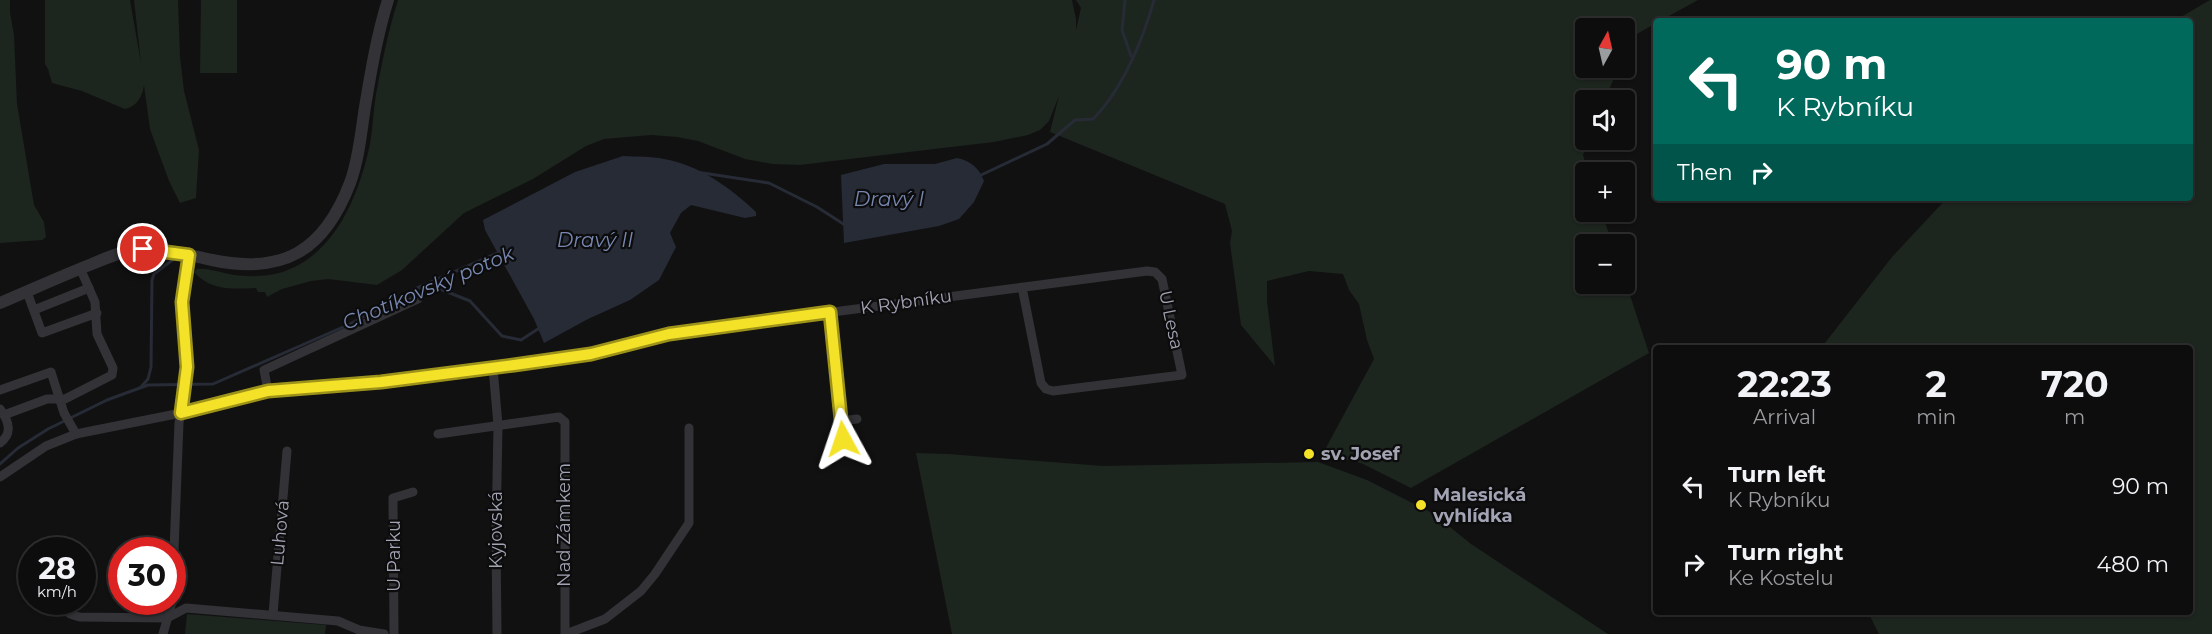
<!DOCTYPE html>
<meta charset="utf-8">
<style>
:root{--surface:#0d0d0e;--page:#161617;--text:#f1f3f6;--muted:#9a9c9e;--line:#2d2d2e}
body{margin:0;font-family:Montserrat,sans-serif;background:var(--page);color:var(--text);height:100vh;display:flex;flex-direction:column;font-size:22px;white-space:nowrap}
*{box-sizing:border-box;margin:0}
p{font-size:20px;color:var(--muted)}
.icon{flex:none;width:33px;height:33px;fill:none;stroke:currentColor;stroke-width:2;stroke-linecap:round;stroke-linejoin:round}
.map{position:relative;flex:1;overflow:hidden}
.sheet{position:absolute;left:1653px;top:345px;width:540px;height:270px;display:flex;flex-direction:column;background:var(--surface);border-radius:6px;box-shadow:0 2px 4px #0004,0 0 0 2px var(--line)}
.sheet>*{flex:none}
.hud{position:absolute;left:1653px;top:18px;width:540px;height:183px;border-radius:6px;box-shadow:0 2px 4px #0004,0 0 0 2px var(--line);background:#00695c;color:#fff;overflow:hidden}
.needle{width:39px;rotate:8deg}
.controls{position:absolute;left:1575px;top:18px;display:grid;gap:12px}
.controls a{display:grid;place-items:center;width:60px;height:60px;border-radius:6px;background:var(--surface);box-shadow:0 2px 4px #0004,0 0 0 2px var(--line);font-size:30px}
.speed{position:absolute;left:18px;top:537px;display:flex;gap:12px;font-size:30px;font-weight:700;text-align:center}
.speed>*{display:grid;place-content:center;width:78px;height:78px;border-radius:50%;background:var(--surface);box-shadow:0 2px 4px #0004,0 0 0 2px var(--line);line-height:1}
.speed small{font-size:15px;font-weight:400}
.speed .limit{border:9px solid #d22;background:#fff;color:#111}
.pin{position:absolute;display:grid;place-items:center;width:51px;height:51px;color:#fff;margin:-26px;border:3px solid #fff;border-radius:50%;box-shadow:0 2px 6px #0007}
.me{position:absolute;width:66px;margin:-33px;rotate:355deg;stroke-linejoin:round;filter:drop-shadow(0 0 4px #0008)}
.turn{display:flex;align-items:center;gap:21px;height:126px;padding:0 24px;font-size:27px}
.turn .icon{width:78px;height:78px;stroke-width:2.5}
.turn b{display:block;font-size:42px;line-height:51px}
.then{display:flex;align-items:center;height:57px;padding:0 24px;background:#0003;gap:12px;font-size:22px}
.eta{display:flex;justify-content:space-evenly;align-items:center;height:102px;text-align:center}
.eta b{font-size:36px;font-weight:700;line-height:42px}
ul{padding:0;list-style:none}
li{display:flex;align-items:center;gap:18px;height:78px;padding:0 24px}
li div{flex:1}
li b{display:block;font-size:22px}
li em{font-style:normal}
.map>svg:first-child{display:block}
</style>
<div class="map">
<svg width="2212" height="634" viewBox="0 0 2212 634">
<rect width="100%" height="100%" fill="#111112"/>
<g fill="#1d251f">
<path d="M0,0H10V13L14,35L17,104L34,205L44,222L46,237L42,240L0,243Z"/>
<path d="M45,0H130L141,63L134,0H178L180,57L184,91L199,150L196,198L180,203L169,181L150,129L144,85C143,95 137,107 125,109L82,91L52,83L48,69L45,64Z"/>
<path d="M201,0H237V73H200Z"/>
<path d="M398,0H1072L1076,19V30L1081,8L1076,0H1698L1660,21H1656V23L1630,38L1625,52L1624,28H1586V68H1618L1605,100H1586V140H1589L1583,155L1588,172H1586V212H1601L1613,244H1586V284H1624L1625,280L1649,353L1411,488L1361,463L1322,455L1374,359L1367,340L1359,304L1349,290L1343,274L1309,271L1267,281V301L1275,366L1241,325L1230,243L1232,231L1225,204L1050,132L1059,96L1049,121L1040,130L1028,135L994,142L799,165L773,164L745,159L698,141L677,137L651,135L604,139L586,146L533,179L464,213L402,270L377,285L328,279L311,281L282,289L267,297L265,292H258L256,288C232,289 211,291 194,272L197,269C208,268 218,272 229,274C243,277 265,277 279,273C335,257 359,195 370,144C373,128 373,111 376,94C382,63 388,31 398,0Z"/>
<path d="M2210,0H2212V634H1879L1868,612H2190V348H1821L1892,257L1947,198H2190V21H2174Z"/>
<path d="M916,453L948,454L1103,466L1318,462L1367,480L1434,514L1471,544L1608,634H952Z"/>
<path d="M187,614L326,625L325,634H185Z"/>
</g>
<g fill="#272b36">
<path d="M623,156C636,157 651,156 664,159C699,165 731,188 756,212V216L745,218L691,205L681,213L670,233L676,247L659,280L630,300L588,319L544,343L534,319L485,230L483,220L575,172Z"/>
<path d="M957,158C971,161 979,168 984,181L974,202L959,219L939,226L844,243L841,175L884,164H935Z"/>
</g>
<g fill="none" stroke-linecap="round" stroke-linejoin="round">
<g stroke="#272b36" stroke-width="3">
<path d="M1125,0L1122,30L1131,56"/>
<path d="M696,172L769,183L817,207L845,225"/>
<path d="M979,176L1047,144L1075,120L1093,119C1122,90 1143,40 1154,0"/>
<path d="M420,288L440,289L470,301L502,336L521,340L541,327"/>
<path d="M141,387L148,379L151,367L152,280L154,274L175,258"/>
<path d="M0,464L18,448L48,429L107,400L148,385L213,384L350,324L417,288L500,252"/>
</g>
<g stroke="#323237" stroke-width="9">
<path d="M27,292L42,333L97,313"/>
<path d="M34,310L89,288"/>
<path d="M830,312L843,439"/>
<path d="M493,368L498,425L496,535L497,634"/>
<path d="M0,390L51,372L64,413L76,434"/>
<path d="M268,391L264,370L418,299"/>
<path d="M0,409C9,421 13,433 0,443"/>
<path d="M4,415L47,399H65L112,375L113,368L97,334L95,302L80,268"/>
<path d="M841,421L857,419"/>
<path d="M438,434L559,417L565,422V634"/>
<path d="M0,477L46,446L76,434L181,413L268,391L381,382L493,368L591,354L669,334L688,331L1147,271L1155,272L1162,279L1182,375L1053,391L1046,389L1041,383L1022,287"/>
<path d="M172,601L179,423L186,379L182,302L189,255"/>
<path d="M62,602C64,612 70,615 80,617L167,618L186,608L338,621L359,630L384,634"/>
<path d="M273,614L287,451"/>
<path d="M163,634L172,602"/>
<path d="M394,634L393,498L413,492"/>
<path d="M566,634L605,619L641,591L655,574L689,523V428"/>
</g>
<path stroke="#323237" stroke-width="12" d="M0,303C31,290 61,276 92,264C106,258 120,252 135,250C161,247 187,255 212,260C283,275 324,251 350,183C359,159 361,132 365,107C371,71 377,35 388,0"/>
</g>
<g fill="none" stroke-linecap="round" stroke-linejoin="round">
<g stroke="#9e931a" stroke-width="15">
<path id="route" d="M143,249L189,255L182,302L187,367L181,413L268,391L381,382L514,365L591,354L669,334L830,312L843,439"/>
</g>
<use href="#route" stroke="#f3e228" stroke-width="10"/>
</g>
<g fill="#f3e228" stroke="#0c0c0d" stroke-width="2">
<circle cx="1309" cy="454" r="6"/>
<circle cx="1421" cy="505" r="6"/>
</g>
<g text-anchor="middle" stroke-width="4.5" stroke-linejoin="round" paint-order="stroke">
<g font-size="18" fill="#a2a3b3" stroke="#0c0c0d">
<text transform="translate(906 302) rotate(-8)" y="6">K Rybníku</text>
<text transform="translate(1171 320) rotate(78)" y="6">U Lesa</text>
<text transform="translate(564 525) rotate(-90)" y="6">Nad Zámkem</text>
<text transform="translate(496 530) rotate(-90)" y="6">Kyjovská</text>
<text transform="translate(280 533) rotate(-85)" y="6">Luhová</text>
<text transform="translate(394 556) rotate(-90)" y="6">U Parku</text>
</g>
<g font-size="18" font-weight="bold" fill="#a2a3b3" stroke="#0c0c0d" text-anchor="start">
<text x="1321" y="460">sv. Josef</text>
<text x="1433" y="501">Malesická<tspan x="1433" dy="21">vyhlídka</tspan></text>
</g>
<g font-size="20" font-style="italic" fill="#7787af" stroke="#0c0c0d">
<text x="889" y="206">Dravý I</text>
<text x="595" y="247">Dravý II</text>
<text transform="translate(428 288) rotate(-23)" y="7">Chotíkovský potok</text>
</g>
</g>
</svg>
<div class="controls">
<a><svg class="needle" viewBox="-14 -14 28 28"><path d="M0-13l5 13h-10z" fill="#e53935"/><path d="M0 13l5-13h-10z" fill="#9a9c9e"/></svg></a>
<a><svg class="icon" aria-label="sound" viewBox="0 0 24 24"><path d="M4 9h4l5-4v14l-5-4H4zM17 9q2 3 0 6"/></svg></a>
<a>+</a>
<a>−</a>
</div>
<div class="speed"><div>28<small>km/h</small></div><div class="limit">30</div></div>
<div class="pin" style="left:143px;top:249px;background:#d93025"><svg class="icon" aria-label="arrive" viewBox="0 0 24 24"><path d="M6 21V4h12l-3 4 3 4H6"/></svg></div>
<svg class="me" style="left:843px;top:439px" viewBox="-20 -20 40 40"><path d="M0-17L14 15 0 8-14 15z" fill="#f3e228" stroke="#fff" stroke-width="4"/></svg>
<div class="hud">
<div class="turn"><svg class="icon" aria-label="left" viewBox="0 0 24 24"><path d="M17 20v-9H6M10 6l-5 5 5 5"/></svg><div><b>90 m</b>K Rybníku</div></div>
<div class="then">Then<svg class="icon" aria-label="right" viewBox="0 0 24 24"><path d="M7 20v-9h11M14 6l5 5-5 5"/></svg></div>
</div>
<section class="sheet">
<div class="eta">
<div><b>22:23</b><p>Arrival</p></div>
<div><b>2</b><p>min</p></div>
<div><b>720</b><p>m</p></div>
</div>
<ul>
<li><svg class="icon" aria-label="left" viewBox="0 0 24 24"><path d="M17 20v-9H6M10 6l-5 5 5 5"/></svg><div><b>Turn left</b><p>K Rybníku</p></div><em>90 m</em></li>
<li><svg class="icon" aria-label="right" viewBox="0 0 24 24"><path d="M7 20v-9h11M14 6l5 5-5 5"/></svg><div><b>Turn right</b><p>Ke Kostelu</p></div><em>480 m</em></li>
</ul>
</section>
</div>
